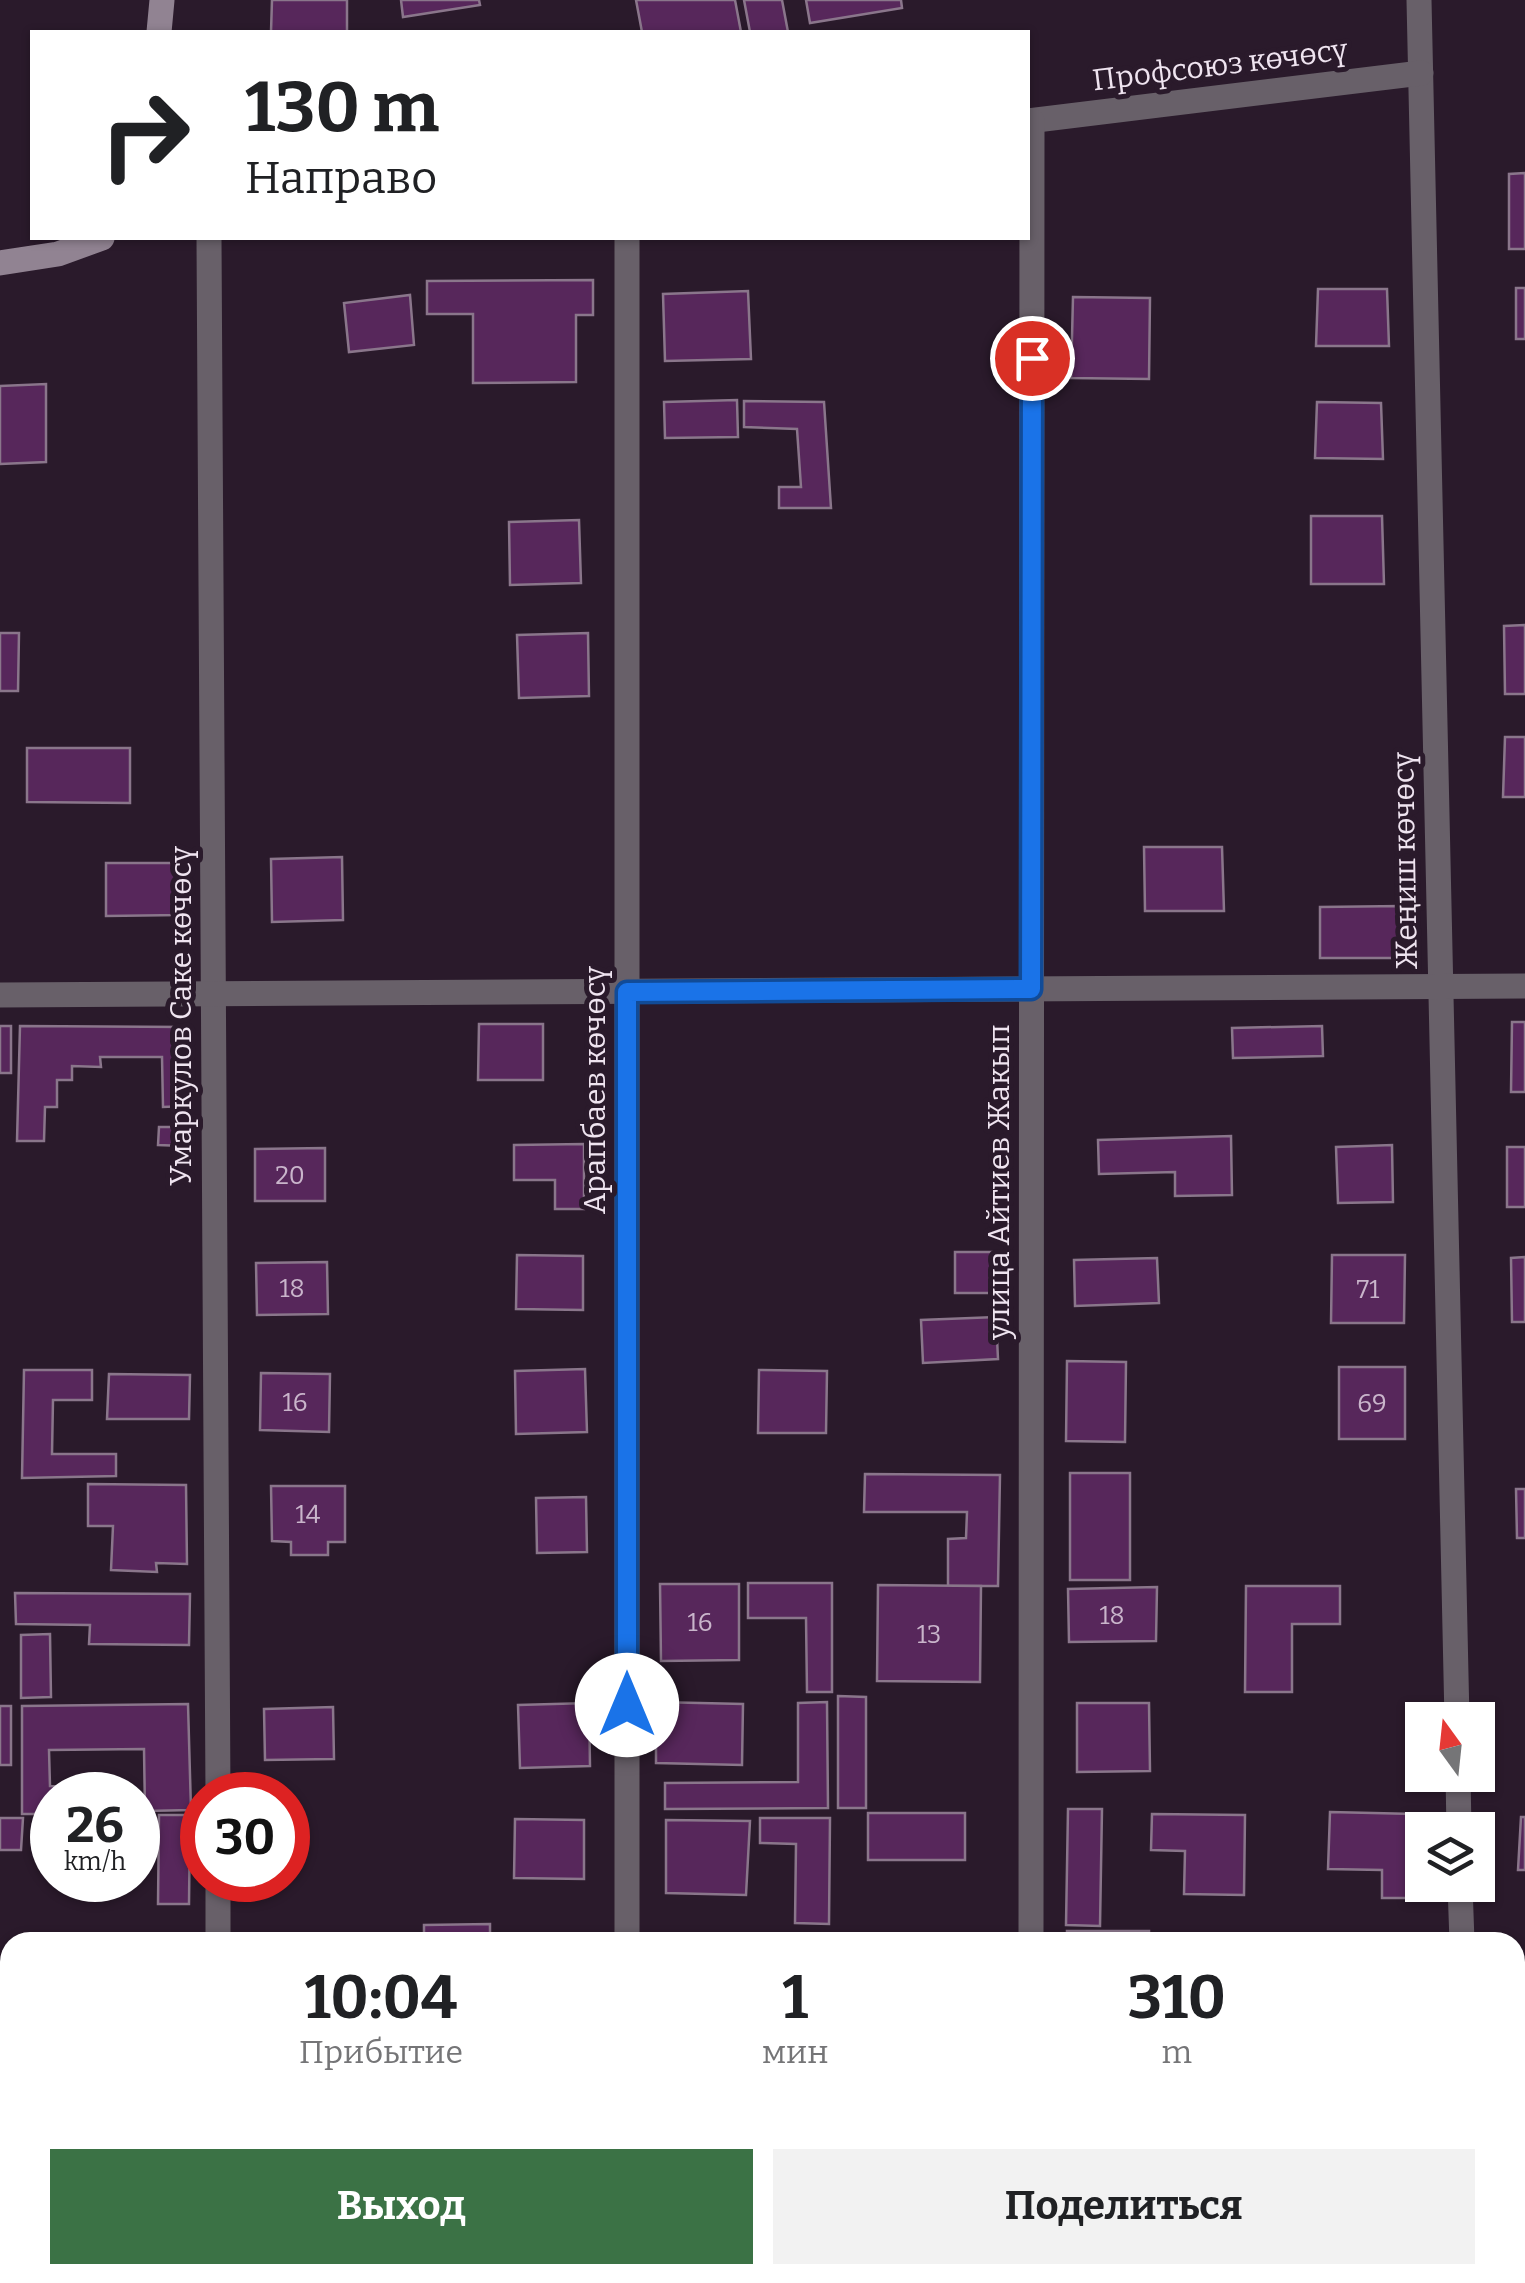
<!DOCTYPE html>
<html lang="ru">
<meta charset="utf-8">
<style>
:root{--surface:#fff;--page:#f2f2f2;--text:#202124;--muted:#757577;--accent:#3b7245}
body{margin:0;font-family:Bitter,serif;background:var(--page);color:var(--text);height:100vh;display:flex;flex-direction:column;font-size:38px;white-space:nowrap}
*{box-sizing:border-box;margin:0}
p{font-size:32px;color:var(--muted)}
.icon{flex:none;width:55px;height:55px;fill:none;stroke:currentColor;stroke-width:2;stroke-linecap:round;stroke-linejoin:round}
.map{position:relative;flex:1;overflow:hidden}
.drawer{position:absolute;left:0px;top:1932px;width:1525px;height:352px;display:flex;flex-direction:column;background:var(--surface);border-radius:30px 30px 0 0;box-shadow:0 2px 8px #0004}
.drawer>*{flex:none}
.hud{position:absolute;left:30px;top:30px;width:1000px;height:210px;border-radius:0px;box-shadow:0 2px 8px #0004;background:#fff;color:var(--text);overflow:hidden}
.needle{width:65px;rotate:345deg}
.fabs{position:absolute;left:1405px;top:1702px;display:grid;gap:20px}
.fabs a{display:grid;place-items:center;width:90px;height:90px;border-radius:0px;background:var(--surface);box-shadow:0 2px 8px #0004;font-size:50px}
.speed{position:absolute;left:30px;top:1772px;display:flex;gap:20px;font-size:50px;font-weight:700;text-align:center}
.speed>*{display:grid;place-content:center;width:130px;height:130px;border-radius:50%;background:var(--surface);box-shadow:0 2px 8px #0004;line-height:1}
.speed small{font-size:25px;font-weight:400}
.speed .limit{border:15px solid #d22;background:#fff;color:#111}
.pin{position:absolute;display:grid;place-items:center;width:85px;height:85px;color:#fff;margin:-42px;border:5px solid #fff;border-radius:50%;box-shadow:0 2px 10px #0007}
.me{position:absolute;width:110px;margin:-55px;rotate:0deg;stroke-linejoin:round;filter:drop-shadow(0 0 8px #0008)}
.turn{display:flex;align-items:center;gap:35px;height:210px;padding:0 50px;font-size:45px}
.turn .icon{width:130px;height:130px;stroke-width:2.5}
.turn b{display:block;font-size:70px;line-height:85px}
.eta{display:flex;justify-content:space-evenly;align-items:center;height:170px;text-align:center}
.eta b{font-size:60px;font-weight:700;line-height:70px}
.primary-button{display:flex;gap:20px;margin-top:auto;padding:20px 50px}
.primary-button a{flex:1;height:115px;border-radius:0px;background:var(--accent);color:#fff;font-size:40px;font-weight:700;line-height:115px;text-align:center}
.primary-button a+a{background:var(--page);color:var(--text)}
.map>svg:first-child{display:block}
</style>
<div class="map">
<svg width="1525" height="2283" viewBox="0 0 1525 2283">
<rect width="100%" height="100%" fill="#2a1a2b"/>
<g fill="#57275b" stroke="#8a768b" stroke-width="2.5">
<path d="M272,0H347V32H271Z"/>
<path d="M401,0H479L480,5L403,17Z"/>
<path d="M636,0H735L741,32H642Z"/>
<path d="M744,0H782L788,32H750Z"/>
<path d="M806,0H901L902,8L810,23Z"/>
<path d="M1525,173V249H1509V174Z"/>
<path d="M593,280V315H576V382L473,383V314H427V281Z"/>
<rect x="1516" y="288" width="9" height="51"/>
<path d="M1318,289H1387L1389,346H1316Z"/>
<path d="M748,291L751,359L665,361L663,294Z"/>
<path d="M410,295L414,345L349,352L344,303Z"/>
<path d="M1073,297L1150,298L1149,379L1071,378Z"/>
<path d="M46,384V462L0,464V386Z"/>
<path d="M737,400L738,437L665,438L664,402Z"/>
<path d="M744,401L824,402L831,508H779V487H801L797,429L744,427Z"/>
<path d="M1317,402L1381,403L1383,459L1315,458Z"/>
<path d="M1311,516H1382L1384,584H1311Z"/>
<path d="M579,520L581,583L510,585L509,522Z"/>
<path d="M1525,625V694H1505L1504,626Z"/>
<path d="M0,633H19L18,691H0Z"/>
<path d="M588,633L589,696L519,698L517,635Z"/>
<path d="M1505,737H1525V797H1503Z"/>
<path d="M27,748H130V803L27,802Z"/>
<path d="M1144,847H1222L1224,911H1145Z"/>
<path d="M342,857L343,920L272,922L271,859Z"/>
<path d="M106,863H180V915L106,916Z"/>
<path d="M1401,906V958H1320V907Z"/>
<path d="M1512,1022H1525V1092H1511Z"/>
<path d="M479,1024H543V1080H478Z"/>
<rect x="0" y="1026" width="11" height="47"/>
<path d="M20,1026L186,1027V1106L163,1107L162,1057H100L101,1067L72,1066V1080H57V1107H45L44,1141H17Z"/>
<path d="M1322,1026L1323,1056L1233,1058L1232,1028Z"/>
<path d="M159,1127H184V1146L158,1145Z"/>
<path d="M1231,1136L1232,1195L1175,1196V1172L1099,1174L1098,1140Z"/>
<path d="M584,1144V1209H555V1180H514V1145Z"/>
<path d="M1392,1145L1393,1202L1338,1203L1336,1147Z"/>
<rect x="1507" y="1147" width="18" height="60"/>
<path d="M325,1148V1201H255V1149Z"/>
<rect x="955" y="1252" width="44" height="41"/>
<path d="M517,1255L583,1256V1310L516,1309Z"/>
<path d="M1332,1255H1405L1404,1323H1331Z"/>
<path d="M1525,1257V1322H1512L1511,1258Z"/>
<path d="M1157,1258L1159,1303L1075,1306L1074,1260Z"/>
<path d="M327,1262L328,1314L257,1315L256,1263Z"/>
<path d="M996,1317L998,1359L923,1363L921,1320Z"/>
<path d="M1067,1361L1126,1362L1125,1442L1066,1441Z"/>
<rect x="1339" y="1367" width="66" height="72"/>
<path d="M585,1369L587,1432L516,1434L515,1371Z"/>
<path d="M24,1370H92V1400H53L52,1454H116V1476L22,1478Z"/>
<path d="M759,1370L827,1371L826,1433H758Z"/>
<path d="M261,1373L330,1374L329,1432L260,1430Z"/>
<path d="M109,1374L190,1375L189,1419H107Z"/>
<rect x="1070" y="1473" width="60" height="107"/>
<path d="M865,1474L1000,1475L998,1586H948V1539L966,1538L967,1512H864Z"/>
<path d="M88,1484L186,1485L187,1564L156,1563L157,1572L111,1570L113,1526H88Z"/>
<path d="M271,1486H345V1542H328V1555H291V1542L272,1541Z"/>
<path d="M1516,1489H1525V1538H1517Z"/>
<path d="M586,1497L587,1552L537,1553L536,1498Z"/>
<path d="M748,1583H832V1692H807L806,1618H748Z"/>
<path d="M660,1584H739V1660L661,1661Z"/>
<path d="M878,1585L981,1586L980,1682L877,1681Z"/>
<path d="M1246,1586H1340V1624H1292V1692H1245Z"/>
<path d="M1157,1587L1156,1641L1069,1642L1068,1589Z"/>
<path d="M15,1593L190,1594L189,1645L89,1644L90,1625L16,1624Z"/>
<path d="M50,1634L51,1697L21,1698V1635Z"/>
<path d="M838,1696L866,1697V1808H838Z"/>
<path d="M656,1702L743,1704L742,1765L656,1763Z"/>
<path d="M827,1702L828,1808L665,1809V1783L798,1782V1703Z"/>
<path d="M589,1703L590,1766L520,1768L518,1705Z"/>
<path d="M1077,1703H1149L1150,1771L1077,1772Z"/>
<path d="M188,1704L191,1810L145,1811L144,1749L49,1750L50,1786L86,1787V1795H52V1814H22V1706Z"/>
<rect x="0" y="1706" width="11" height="59"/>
<path d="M333,1707L334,1759L265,1760L264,1709Z"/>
<path d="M1068,1809H1102L1100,1926L1066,1925Z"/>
<path d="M1330,1812L1415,1814L1413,1898H1382V1870L1328,1869Z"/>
<rect x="868" y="1813" width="97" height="47"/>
<path d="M1152,1814L1245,1815L1244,1895L1184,1894L1185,1851L1151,1850Z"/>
<path d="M159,1815H190L189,1904H158Z"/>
<path d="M1521,1817H1525V1870H1518Z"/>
<path d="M0,1818H23L21,1850H0Z"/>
<path d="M760,1818H830L829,1924L795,1923L796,1844L760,1843Z"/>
<path d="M515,1819L584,1820V1879L514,1878Z"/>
<path d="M666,1820L750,1821L746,1895L666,1893Z"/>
<path d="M490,1924V1942H424V1925Z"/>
<rect x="1067" y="1931" width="82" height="11"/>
<rect x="76" y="2275" width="119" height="8"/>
<rect x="262" y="2275" width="68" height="8"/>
<rect x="677" y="2275" width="74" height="8"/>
<rect x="871" y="2275" width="122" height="8"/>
<path d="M1081,2275H1145L1144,2283H1081Z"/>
</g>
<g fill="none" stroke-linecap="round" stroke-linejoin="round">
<g stroke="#686069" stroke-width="25">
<path d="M1419,0L1457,1720"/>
<path d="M1028,121L1421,73"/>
<path d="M209,238L218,1795"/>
<path d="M627,238V1942"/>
<path d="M0,995L1525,986"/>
<path d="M1458,1775L1459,1830"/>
<path d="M218,1880V1942"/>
<path d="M1460,1885L1462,1942"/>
<path d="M1031,1942L1032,121"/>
<path d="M1515,2076L1525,2075"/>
<path d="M0,2078H10"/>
<path d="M222,2275V2283"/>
<path d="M627,2283V2275"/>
<path d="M1029,2283V2275"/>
<path d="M1464,2283V2275"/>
</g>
<g stroke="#918392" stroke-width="25">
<path d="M159,32L162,0"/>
<path d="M0,263L58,254L102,238"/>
</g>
</g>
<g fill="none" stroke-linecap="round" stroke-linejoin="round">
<g stroke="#114b97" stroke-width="25">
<path id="route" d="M627,1705V992L1031,989L1032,358"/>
</g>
<use href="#route" stroke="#1a73e8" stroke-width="18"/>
</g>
<g text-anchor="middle" stroke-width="10" stroke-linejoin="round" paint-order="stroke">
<g font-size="25" fill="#c9b5cb">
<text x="290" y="1184">20</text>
<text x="292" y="1297">18</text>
<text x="1368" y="1298">71</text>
<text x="295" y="1411">16</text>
<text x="1372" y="1412">69</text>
<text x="308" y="1523">14</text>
<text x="1112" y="1624">18</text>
<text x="700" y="1631">16</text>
<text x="929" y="1643">13</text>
</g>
<g font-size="30" fill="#efe4f0" stroke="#2a1a2b">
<text transform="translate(1220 65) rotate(-7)" y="10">Профсоюз көчөсү</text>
<text transform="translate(1405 861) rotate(-91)" y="10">Жеңиш көчөсү</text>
<text transform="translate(181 1016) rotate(-90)" y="10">Умаркулов Саке көчөсү</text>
<text transform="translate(595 1090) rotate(-90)" y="10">Арапбаев көчөсү</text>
<text transform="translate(999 1182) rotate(-90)" y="10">улица Айтиев Жакып</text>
</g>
</g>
</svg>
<div class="fabs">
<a><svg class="needle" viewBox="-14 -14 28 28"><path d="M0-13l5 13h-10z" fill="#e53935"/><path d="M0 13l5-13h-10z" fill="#757577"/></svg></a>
<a><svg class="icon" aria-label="layers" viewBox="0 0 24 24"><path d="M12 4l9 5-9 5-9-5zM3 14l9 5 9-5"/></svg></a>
</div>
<div class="speed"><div>26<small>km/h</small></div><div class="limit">30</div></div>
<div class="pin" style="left:1032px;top:358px;background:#d93025"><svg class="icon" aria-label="arrive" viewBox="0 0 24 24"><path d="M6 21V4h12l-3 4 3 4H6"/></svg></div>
<svg class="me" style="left:627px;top:1705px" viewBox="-20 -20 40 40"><circle r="19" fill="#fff"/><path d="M0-13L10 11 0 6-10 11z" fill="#1a73e8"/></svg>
<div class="hud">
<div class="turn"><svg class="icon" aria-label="right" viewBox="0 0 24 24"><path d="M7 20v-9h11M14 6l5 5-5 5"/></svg><div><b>130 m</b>Направо</div></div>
</div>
<section class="drawer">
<div class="eta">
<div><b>10:04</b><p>Прибытие</p></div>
<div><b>1</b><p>мин</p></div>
<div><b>310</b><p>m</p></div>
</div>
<div class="primary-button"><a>Выход</a><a>Поделиться</a></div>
</section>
</div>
